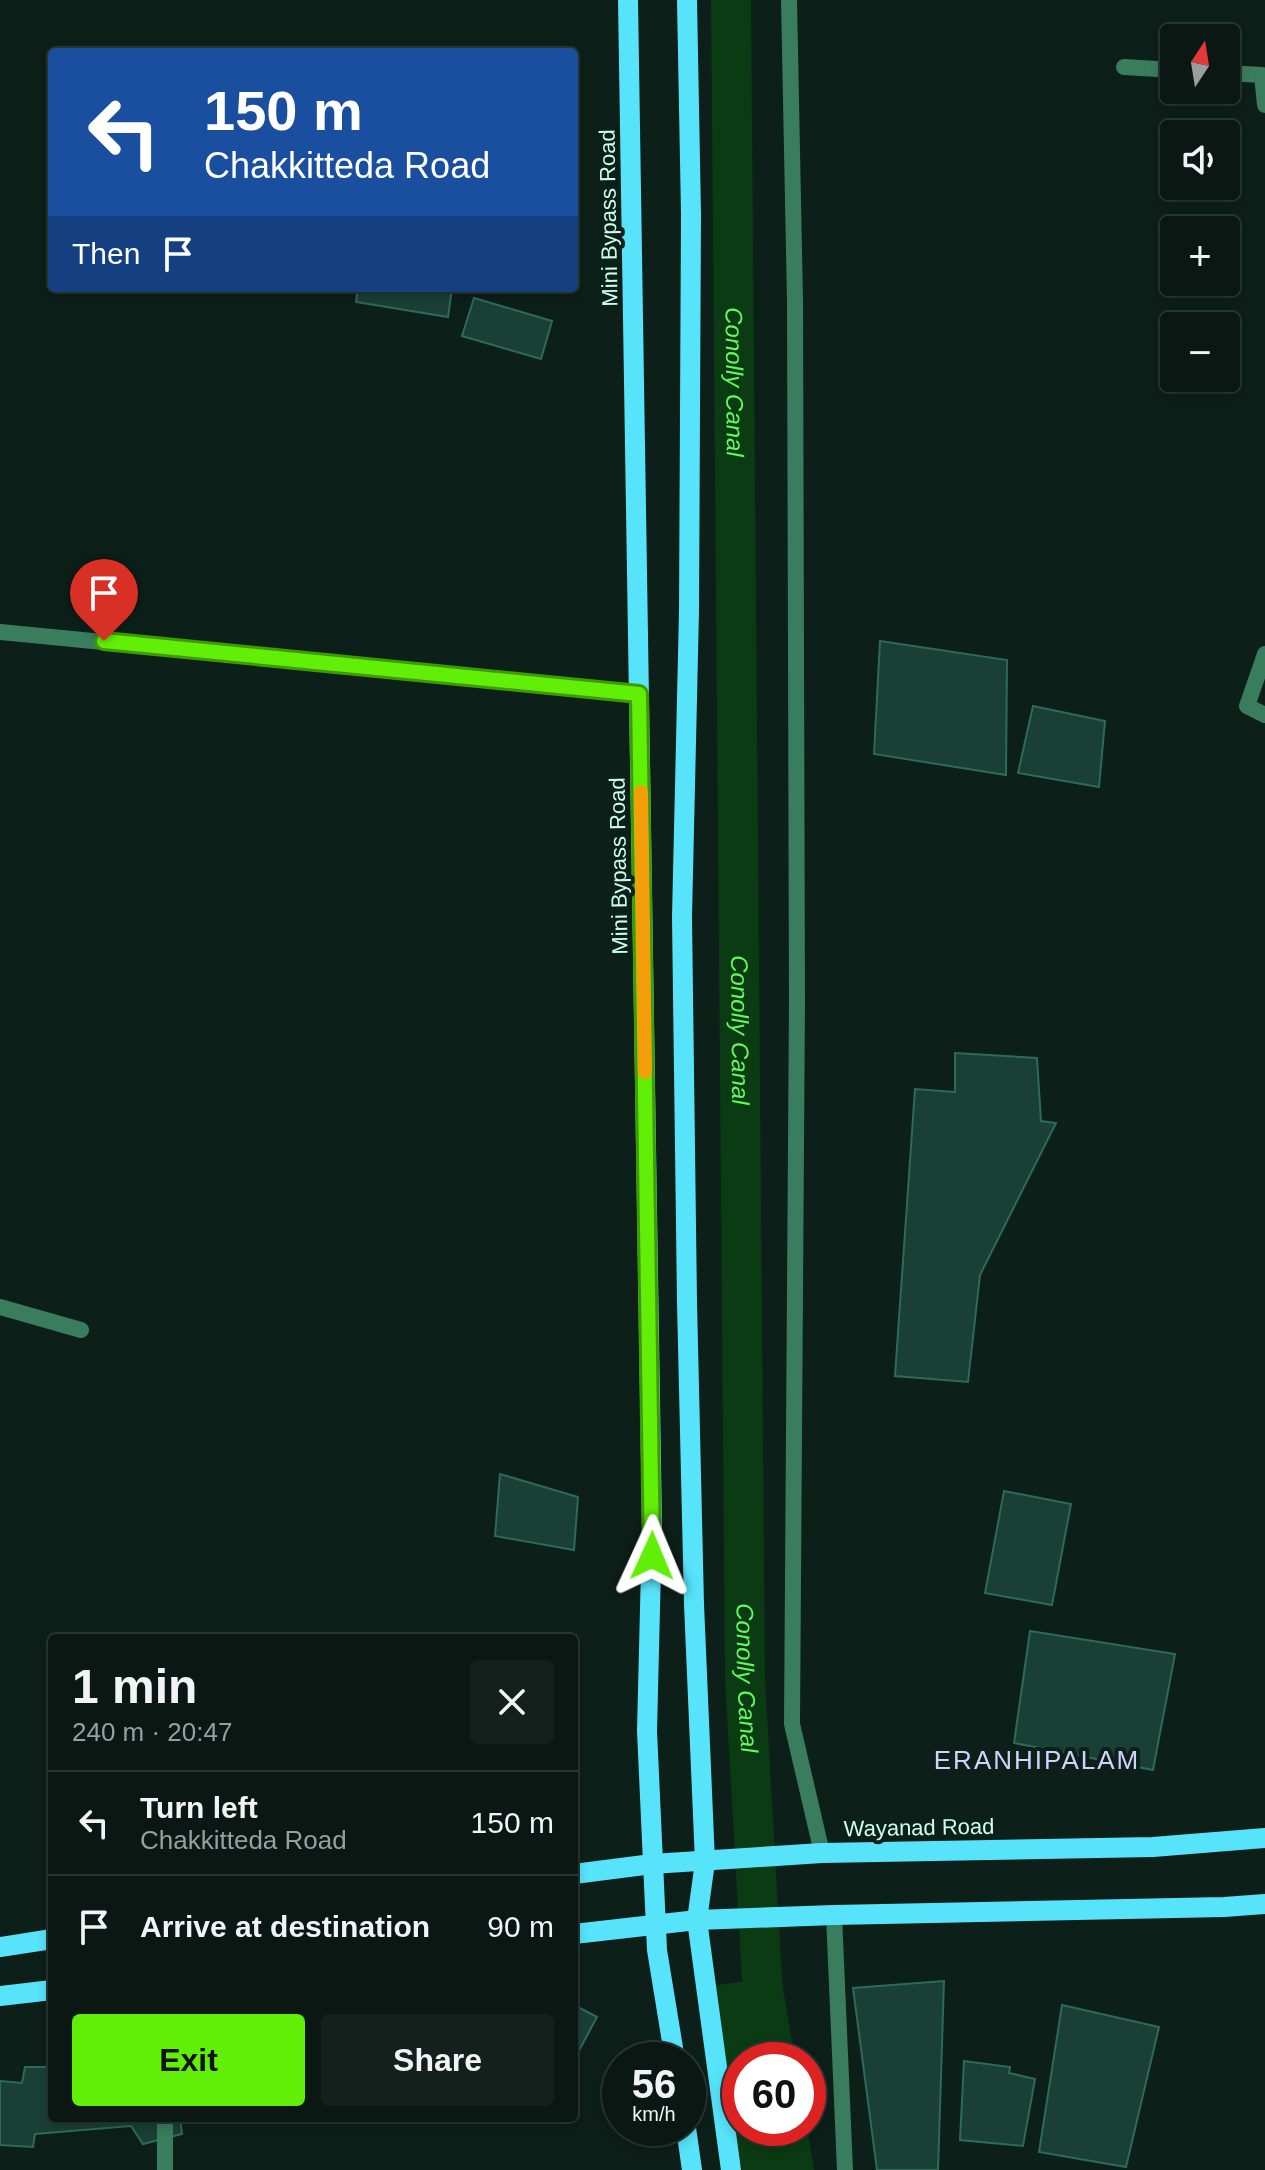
<!DOCTYPE html>
<meta charset="utf-8">
<style>
:root{--surface:#0a1713;--page:#13201c;--text:#f1f3f6;--muted:#999fa0;--line:#2a3633;--accent:#61ef07}
body{margin:0;font-family:Helvetica,sans-serif;background:var(--page);color:var(--text);height:100vh;display:flex;flex-direction:column;font-size:30px;white-space:nowrap}
*{box-sizing:border-box;margin:0}
p{font-size:26px;color:var(--muted)}
.icon{flex:none;width:44px;height:44px;fill:none;stroke:currentColor;stroke-width:2;stroke-linecap:round;stroke-linejoin:round}
.map{position:relative;flex:1;overflow:hidden}
.panel{position:absolute;left:48px;top:1634px;width:530px;height:488px;display:flex;flex-direction:column;background:var(--surface);border-radius:8px;box-shadow:0 4px 12px #0003,0 0 0 2px var(--line)}
.panel>*{flex:none}
.hud{position:absolute;left:48px;top:48px;width:530px;height:244px;border-radius:8px;box-shadow:0 4px 12px #0003,0 0 0 2px var(--line);background:#1a4fa0;color:#fff;overflow:hidden}
.needle{width:52px;rotate:12deg}
.fabs{position:absolute;left:1160px;top:24px;display:grid;gap:16px}
.fabs a{display:grid;place-items:center;width:80px;height:80px;border-radius:8px;background:var(--surface);box-shadow:0 4px 12px #0003,0 0 0 2px var(--line);font-size:40px}
.speed{position:absolute;left:602px;top:2042px;display:flex;gap:16px;font-size:40px;font-weight:700;text-align:center}
.speed>*{display:grid;place-content:center;width:104px;height:104px;border-radius:50%;background:var(--surface);box-shadow:0 4px 12px #0003,0 0 0 2px var(--line);line-height:1}
.speed small{font-size:20px;font-weight:400}
.speed .limit{border:12px solid #d22;background:#fff;color:#111}
.pin{position:absolute;display:grid;place-items:center;width:68px;height:68px;color:#fff;margin:-82px -34px;border-radius:50% 50% 50% 0;rotate:-45deg;box-shadow:0 0 8px #0007}
.pin .icon{rotate:45deg}
.me{position:absolute;width:88px;margin:-44px;rotate:1deg;stroke-linejoin:round;filter:drop-shadow(0 0 6px #0008)}
.turn{display:flex;align-items:center;gap:28px;height:168px;padding:0 24px;font-size:36px}
.turn .icon{width:104px;height:104px;stroke-width:2.5}
.turn b{display:block;font-size:56px;line-height:68px}
.then{display:flex;align-items:center;height:76px;padding:0 24px;background:#0003;gap:16px;font-size:30px}
.round{display:grid;place-items:center;flex:none;width:84px;height:84px;border-radius:8px;background:var(--page)}
.head{display:flex;align-items:center;justify-content:space-between;height:136px;padding:0 24px}
h1{font-size:48px;font-weight:700;line-height:60px}
.button{display:flex;gap:16px;margin-top:auto;padding:16px 24px}
.button a{flex:1;height:92px;border-radius:8px;background:var(--accent);color:#111;font-size:32px;font-weight:700;line-height:92px;text-align:center}
.button a+a{background:var(--page);color:var(--text)}
ul{padding:0;list-style:none}
li{display:flex;align-items:center;gap:24px;height:104px;padding:0 24px;border-top:2px solid var(--line)}
li div{flex:1}
li b{display:block;font-size:30px}
li em{font-style:normal}
.map>svg:first-child{display:block}
</style>
<div class="map">
<svg width="1265" height="2170" viewBox="0 0 1265 2170">
<rect width="100%" height="100%" fill="#0d1f19"/>
<path fill="#0a3b12" d="M781,1976L795,2060H740V2128H807L814,2170H742L711,1986Z"/>
<g fill="none" stroke-linecap="round" stroke-linejoin="round">
<path stroke="#0a3b12" stroke-width="40" id="s1" d="M731,0L745,1679L764,2014L768,2060"/>
</g>
<g fill="#1a3f35" stroke="#2c6b59" stroke-width="2">
<path d="M358,288H452L448,317L356,302Z"/>
<path d="M474,298L552,321L541,359L462,336Z"/>
<path d="M880,641L1007,660L1006,775L874,754Z"/>
<path d="M1033,706L1105,721L1099,787L1018,773Z"/>
<path d="M955,1053L1037,1058L1041,1121L1056,1123L980,1275L968,1382L895,1376L915,1089L955,1092Z"/>
<path d="M500,1474L578,1497L574,1550L495,1536Z"/>
<path d="M1004,1491L1071,1504L1052,1605L985,1593Z"/>
<path d="M1030,1631L1175,1654L1153,1770L1014,1743Z"/>
<path d="M944,1981L938,2170H877L853,1988Z"/>
<path d="M574,2005L597,2017L574,2060Z"/>
<path d="M1062,2005L1159,2027L1126,2167L1039,2152Z"/>
<path d="M964,2061L1010,2067L1009,2073L1035,2079L1023,2146L960,2140Z"/>
<path d="M25,2067H52V2118H180L182,2134L143,2144L131,2126L35,2134L33,2147L0,2145V2081L22,2083Z"/>
</g>
<g fill="none" stroke-linecap="round" stroke-linejoin="round">
<g stroke="#397d5e" stroke-width="16">
<path d="M789,0L795,301L797,1001L792,1724L822,1853"/>
<path d="M1124,67L1174,70"/>
<path d="M1226,73L1262,75L1265,105"/>
<path d="M0,632L639,694"/>
<path d="M1265,654L1247,706L1265,715"/>
<path d="M0,1307L81,1330"/>
<path d="M834,1915L845,2170"/>
<path d="M165,2118V2170"/>
</g>
<g stroke="#57e3fa" stroke-width="20">
<path d="M628,0L652,1527L647,1731L657,1950L675,2060"/>
<path d="M687,0L691,214L689,611L682,917L687,1302L694,1604L705,1862L697,1920L731,2170"/>
<path d="M574,1874L652,1864L822,1853L1153,1847L1265,1838"/>
<path d="M574,1934L697,1920L834,1915L1224,1907L1265,1904"/>
<path d="M0,1947L52,1939"/>
<path d="M0,1996L52,1990"/>
<path d="M686,2128L692,2170"/>
</g>
</g>
<g fill="none" stroke-linecap="round" stroke-linejoin="round">
<g stroke="#3f9b05" stroke-width="20">
<path id="route" d="M104,641L639,694L652,1556"/>
</g>
<use href="#route" stroke="#61ef07" stroke-width="14"/>
<path stroke="#f59e0b" stroke-width="14" d="M641,792L645,1072"/>
</g>
<g text-anchor="middle" stroke-width="8" stroke-linejoin="round" paint-order="stroke">
<g font-size="22" fill="#ccfdeb" stroke="#0d1f19">
<text transform="translate(608 218) rotate(-91)" y="8">Mini Bypass Road</text>
<text transform="translate(618 866) rotate(-91)" y="8">Mini Bypass Road</text>
<text transform="translate(919 1827) rotate(-1)" y="8">Wayanad Road</text>
</g>
<g font-size="24" font-style="italic" fill="#61fa5e" stroke="#0d1f19">
<text dy="8" stroke="none"><textPath href="#s1" startOffset="382">Conolly Canal</textPath></text>
<text dy="8" stroke="none"><textPath href="#s1" startOffset="1030">Conolly Canal</textPath></text>
<text dy="8" stroke="none"><textPath href="#s1" startOffset="1678">Conolly Canal</textPath></text>
</g>
<g font-size="26" letter-spacing="2" fill="#ced4fe" stroke="#0d1f19">
<text x="1037" y="1769">ERANHIPALAM</text>
</g>
</g>
</svg>
<div class="fabs">
<a><svg class="needle" viewBox="-14 -14 28 28"><path d="M0-13l5 13h-10z" fill="#e53935"/><path d="M0 13l5-13h-10z" fill="#999fa0"/></svg></a>
<a><svg class="icon" aria-label="sound" viewBox="0 0 24 24"><path d="M4 9h4l5-4v14l-5-4H4zM17 9q2 3 0 6"/></svg></a>
<a>+</a>
<a>−</a>
</div>
<div class="speed"><div>56<small>km/h</small></div><div class="limit">60</div></div>
<div class="pin" style="left:104px;top:641px;background:#d93025"><svg class="icon" aria-label="arrive" viewBox="0 0 24 24"><path d="M6 21V4h12l-3 4 3 4H6"/></svg></div>
<svg class="me" style="left:652px;top:1556px" viewBox="-20 -20 40 40"><path d="M0-17L14 15 0 8-14 15z" fill="#61ef07" stroke="#fff" stroke-width="4"/></svg>
<div class="hud">
<div class="turn"><svg class="icon" aria-label="left" viewBox="0 0 24 24"><path d="M17 20v-9H6M10 6l-5 5 5 5"/></svg><div><b>150 m</b>Chakkitteda Road</div></div>
<div class="then">Then<svg class="icon" aria-label="arrive" viewBox="0 0 24 24"><path d="M6 21V4h12l-3 4 3 4H6"/></svg></div>
</div>
<section class="panel">
<div class="head"><div><h1>1 min</h1><p>240 m · 20:47</p></div><a class="round"><svg class="icon" aria-label="close" viewBox="0 0 24 24"><path d="M6 6l12 12M18 6L6 18"/></svg></a></div>
<ul>
<li><svg class="icon" aria-label="left" viewBox="0 0 24 24"><path d="M17 20v-9H6M10 6l-5 5 5 5"/></svg><div><b>Turn left</b><p>Chakkitteda Road</p></div><em>150 m</em></li>
<li><svg class="icon" aria-label="arrive" viewBox="0 0 24 24"><path d="M6 21V4h12l-3 4 3 4H6"/></svg><div><b>Arrive at destination</b></div><em>90 m</em></li>
</ul>
<div class="button"><a>Exit</a><a>Share</a></div>
</section>
</div>
